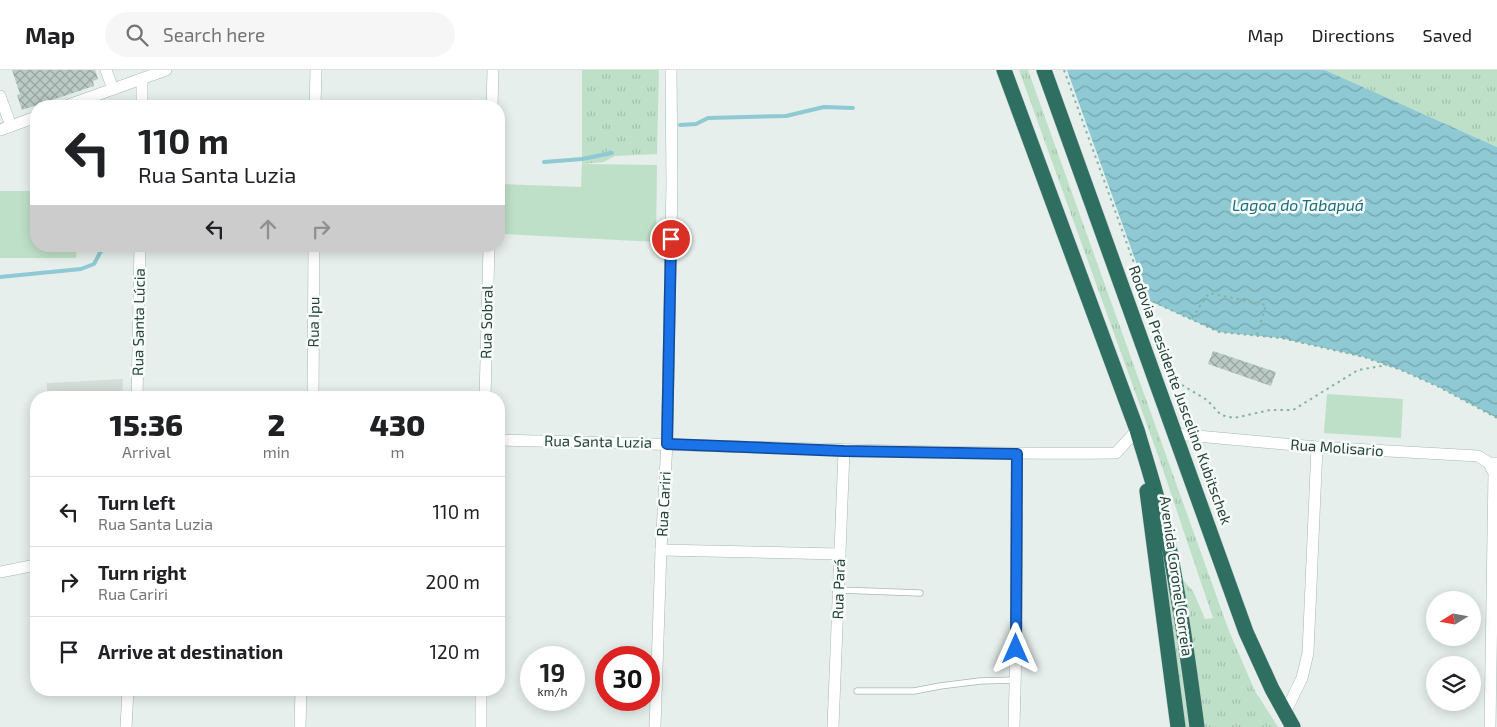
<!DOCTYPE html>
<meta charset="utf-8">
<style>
:root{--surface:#fff;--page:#f6f6f6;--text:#202124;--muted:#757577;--line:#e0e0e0}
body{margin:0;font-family:"Exo 2",sans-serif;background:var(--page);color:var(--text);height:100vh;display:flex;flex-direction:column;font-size:19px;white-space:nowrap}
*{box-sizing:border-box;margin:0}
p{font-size:16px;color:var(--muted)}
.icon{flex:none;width:28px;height:28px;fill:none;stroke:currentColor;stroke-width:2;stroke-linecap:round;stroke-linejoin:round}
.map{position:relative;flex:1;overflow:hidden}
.drawer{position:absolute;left:30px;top:321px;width:475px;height:305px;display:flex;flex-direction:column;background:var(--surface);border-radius:20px;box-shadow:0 2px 12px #0003}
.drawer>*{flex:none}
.top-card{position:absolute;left:30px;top:30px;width:475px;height:152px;border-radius:20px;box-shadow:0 2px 12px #0003;background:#fff;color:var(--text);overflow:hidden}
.needle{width:32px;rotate:259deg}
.fabs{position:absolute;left:1426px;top:521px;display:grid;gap:10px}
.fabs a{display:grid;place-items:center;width:55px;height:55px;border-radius:50%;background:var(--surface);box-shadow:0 2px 12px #0003;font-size:25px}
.speed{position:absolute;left:520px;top:576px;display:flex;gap:10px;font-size:25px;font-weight:700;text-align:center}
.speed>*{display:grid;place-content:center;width:65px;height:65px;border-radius:50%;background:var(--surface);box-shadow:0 2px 12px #0003;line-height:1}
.speed small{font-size:12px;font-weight:400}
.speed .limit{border:8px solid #d22;background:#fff;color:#111}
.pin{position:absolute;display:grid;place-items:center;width:42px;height:42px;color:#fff;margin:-21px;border:2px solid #fff;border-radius:50%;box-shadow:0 1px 5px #0007}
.me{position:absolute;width:55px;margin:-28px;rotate:0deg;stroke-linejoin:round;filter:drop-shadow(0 0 4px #0008)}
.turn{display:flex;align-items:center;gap:18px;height:105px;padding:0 25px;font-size:22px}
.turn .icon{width:65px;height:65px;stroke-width:2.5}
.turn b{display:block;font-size:35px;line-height:42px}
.lanes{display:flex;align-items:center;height:48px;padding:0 25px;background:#0003;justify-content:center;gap:25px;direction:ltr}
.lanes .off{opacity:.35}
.eta{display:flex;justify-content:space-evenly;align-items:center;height:85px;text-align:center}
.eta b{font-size:30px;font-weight:800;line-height:35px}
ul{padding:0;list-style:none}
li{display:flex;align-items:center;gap:15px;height:70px;padding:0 25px;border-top:1px solid var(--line)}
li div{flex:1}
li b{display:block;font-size:19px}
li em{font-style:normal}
header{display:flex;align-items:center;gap:30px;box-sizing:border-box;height:70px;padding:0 25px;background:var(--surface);border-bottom:1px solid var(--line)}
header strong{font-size:24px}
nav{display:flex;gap:28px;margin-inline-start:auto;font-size:18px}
.search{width:350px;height:45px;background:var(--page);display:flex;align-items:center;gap:12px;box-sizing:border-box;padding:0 18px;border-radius:28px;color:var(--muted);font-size:19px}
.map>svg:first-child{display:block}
</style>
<header>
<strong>Map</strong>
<div class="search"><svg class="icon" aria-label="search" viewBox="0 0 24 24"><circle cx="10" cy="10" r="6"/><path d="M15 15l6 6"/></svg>Search here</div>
<nav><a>Map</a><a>Directions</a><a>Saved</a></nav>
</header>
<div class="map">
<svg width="1497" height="657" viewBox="0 0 1497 657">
<defs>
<pattern id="grass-tufts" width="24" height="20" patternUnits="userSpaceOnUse" patternTransform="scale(1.25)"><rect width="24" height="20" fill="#bfe0c8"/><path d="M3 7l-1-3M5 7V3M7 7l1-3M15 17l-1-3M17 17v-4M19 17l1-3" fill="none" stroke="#a4c1ad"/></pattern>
<pattern id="water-waves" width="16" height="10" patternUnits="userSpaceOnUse" patternTransform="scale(1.25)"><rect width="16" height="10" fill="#8ec9d4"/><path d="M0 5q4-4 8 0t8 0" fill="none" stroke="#74a5ad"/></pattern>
<pattern id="building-cross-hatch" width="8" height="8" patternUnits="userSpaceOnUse" patternTransform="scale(1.25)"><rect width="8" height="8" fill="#bbcac4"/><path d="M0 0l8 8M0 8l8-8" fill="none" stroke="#98a6a0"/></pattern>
</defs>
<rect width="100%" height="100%" fill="#e6efeb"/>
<path fill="#d4dfda" d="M123,309L122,327H47V313Z"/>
<g fill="url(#grass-tufts)">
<path d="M582,0H659L657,84L615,86L604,92L582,94Z"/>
<path d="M1019,0H1028L1229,561L1255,621L1278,657H1204L1183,510L1193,521L1205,549L1213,548L1160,391Z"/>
<path d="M1325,0H1497V77Z"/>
<path d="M1165,498L1167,499L1189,657H1184Z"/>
</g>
<g fill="#bfe0c8">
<path d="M582,94L657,95L656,172L501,164L502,114L581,117Z"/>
<path d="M0,121H36V176H77L76,188H0Z"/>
<path d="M1327,324L1403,329L1401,368L1324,363Z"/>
</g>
<path fill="url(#water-waves)" d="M1067,0H1325L1497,77V348L1439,317L1401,300L1364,287L1281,268L1219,262L1150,231Z"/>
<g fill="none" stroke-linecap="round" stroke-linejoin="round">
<g stroke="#8ec9d4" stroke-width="4">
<path d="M680,55L696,54L708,48L786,46L824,37L853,38"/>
<path d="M544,92L582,89L612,83"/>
<path d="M150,177L213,176"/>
<path d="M0,207L81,199L94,194L101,181L108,176"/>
</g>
</g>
<g fill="url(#building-cross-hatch)">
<path d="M12,0H95L98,9L93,11L94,16L22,40L17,25L20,24Z"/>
<path d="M1213,281L1276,302L1271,316L1208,294Z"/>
</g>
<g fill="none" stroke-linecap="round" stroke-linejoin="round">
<g stroke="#a8b8b2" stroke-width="7">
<g id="lane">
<path d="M839,520L920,523"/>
<path d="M857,621H914L940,616L980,611L1015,610"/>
</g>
</g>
<g stroke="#a8b8b2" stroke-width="12">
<g id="street">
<path d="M106,0L113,19"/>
<path d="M0,26L11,56"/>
<path d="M66,36L166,0"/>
<path d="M142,36V9"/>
<path d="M315,36L316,0"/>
<path d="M492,36L493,0"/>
<path d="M0,60L36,47"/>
<path d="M137,328L140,176"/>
<path d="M313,328L314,176"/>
<path d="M485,328L489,176"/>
<path d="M1175,364L1317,377L1478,386L1489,393H1497"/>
<path d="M499,370C705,374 910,385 1116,383L1137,360"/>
<path d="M1489,393L1494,403L1490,657"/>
<path d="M661,480L840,484"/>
<path d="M0,502L36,495"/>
<path d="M1285,643L1302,608L1308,583L1317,377"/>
<path d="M126,657L128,620"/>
<path d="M300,657L301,620"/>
<path d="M481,657V620"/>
<path d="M655,657L661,480L667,373L672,113L671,0"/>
<path d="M833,657L844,381"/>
<path d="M1014,657L1016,579L1017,384"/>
</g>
</g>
<g stroke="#c2cac8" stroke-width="16">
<g id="highway">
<path d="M1004,0L1137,360C1148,397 1160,434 1168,471C1180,533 1189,595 1197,657"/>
<path d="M1044,0L1246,562L1272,619L1293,657"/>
<path d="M1147,421L1178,657"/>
</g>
</g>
<g stroke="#86b3a5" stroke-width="2" stroke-dasharray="2.5 4" stroke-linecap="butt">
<path d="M1064,0L1147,229V238L1169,300L1182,315L1207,330L1221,345L1234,348L1270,340H1293L1358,300L1387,295"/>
<path d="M1147,229L1219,262L1281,268L1364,287L1401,300L1439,317L1497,348"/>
<path d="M1192,248L1209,223L1266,235L1257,265"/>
</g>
<use href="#lane" stroke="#fff" stroke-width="5.5"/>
<use href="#street" stroke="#fff" stroke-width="11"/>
<use href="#highway" stroke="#2f6f62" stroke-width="15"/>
</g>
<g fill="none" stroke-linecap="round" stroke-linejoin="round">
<g stroke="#114b97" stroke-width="12">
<path id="route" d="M671,169L667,374L844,381L1017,384L1016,579"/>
</g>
<use href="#route" stroke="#1a73e8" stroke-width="9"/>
</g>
<g text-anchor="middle" stroke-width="5" stroke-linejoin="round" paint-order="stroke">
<g font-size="15" fill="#24423a" stroke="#f7fbf9">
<text transform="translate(139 252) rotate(-89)" y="5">Rua Santa Lúcia</text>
<text transform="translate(314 252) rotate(-89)" y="5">Rua Ipu</text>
<text transform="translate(487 252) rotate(-89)" y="5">Rua Sobral</text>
<text transform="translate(1180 325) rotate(70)" y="5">Rodovia Presidente Juscelino Kubitschek</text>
<text transform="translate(598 372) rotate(1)" y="5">Rua Santa Luzia</text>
<text transform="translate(1337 378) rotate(4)" y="5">Rua Molisario</text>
<text transform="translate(664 434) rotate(-87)" y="5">Rua Cariri</text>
<text transform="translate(1176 506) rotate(82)" y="5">Avenida Coronel Correia</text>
<text transform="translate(839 519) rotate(-88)" y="5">Rua Pará</text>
</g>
<g font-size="16" font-style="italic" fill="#1c6f80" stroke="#f7fbf9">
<text x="1298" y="141">Lagoa do Tabapuá</text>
</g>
</g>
</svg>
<div class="fabs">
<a><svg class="needle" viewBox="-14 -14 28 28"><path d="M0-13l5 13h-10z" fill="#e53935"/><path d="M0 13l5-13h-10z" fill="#757577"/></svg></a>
<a><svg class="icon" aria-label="layers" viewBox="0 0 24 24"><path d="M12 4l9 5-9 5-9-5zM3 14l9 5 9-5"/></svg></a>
</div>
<div class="speed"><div>19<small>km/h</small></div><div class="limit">30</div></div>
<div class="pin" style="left:671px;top:169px;background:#d93025"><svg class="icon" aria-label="arrive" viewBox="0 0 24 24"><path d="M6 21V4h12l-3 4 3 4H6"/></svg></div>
<svg class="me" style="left:1016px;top:579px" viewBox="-20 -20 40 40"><path d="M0-17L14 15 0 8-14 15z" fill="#1a73e8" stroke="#fff" stroke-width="4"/></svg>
<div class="top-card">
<div class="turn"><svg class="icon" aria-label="left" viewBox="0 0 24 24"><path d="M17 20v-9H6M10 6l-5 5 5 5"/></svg><div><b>110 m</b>Rua Santa Luzia</div></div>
<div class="lanes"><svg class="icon" aria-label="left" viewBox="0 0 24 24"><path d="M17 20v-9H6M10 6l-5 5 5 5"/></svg><svg class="icon off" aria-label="ahead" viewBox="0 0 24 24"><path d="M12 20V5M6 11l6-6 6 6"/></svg><svg class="icon off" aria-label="right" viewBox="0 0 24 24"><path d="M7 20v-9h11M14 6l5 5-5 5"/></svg></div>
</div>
<section class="drawer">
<div class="eta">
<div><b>15:36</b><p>Arrival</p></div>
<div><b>2</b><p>min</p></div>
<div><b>430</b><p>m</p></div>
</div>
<ul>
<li><svg class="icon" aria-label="left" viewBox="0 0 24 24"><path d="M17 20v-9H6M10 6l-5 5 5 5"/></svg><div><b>Turn left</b><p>Rua Santa Luzia</p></div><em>110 m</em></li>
<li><svg class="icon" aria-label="right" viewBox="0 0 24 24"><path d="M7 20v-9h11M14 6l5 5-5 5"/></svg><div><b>Turn right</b><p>Rua Cariri</p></div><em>200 m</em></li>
<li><svg class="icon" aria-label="arrive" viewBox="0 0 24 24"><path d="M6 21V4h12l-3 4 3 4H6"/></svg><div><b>Arrive at destination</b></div><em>120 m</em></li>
</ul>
</section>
</div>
